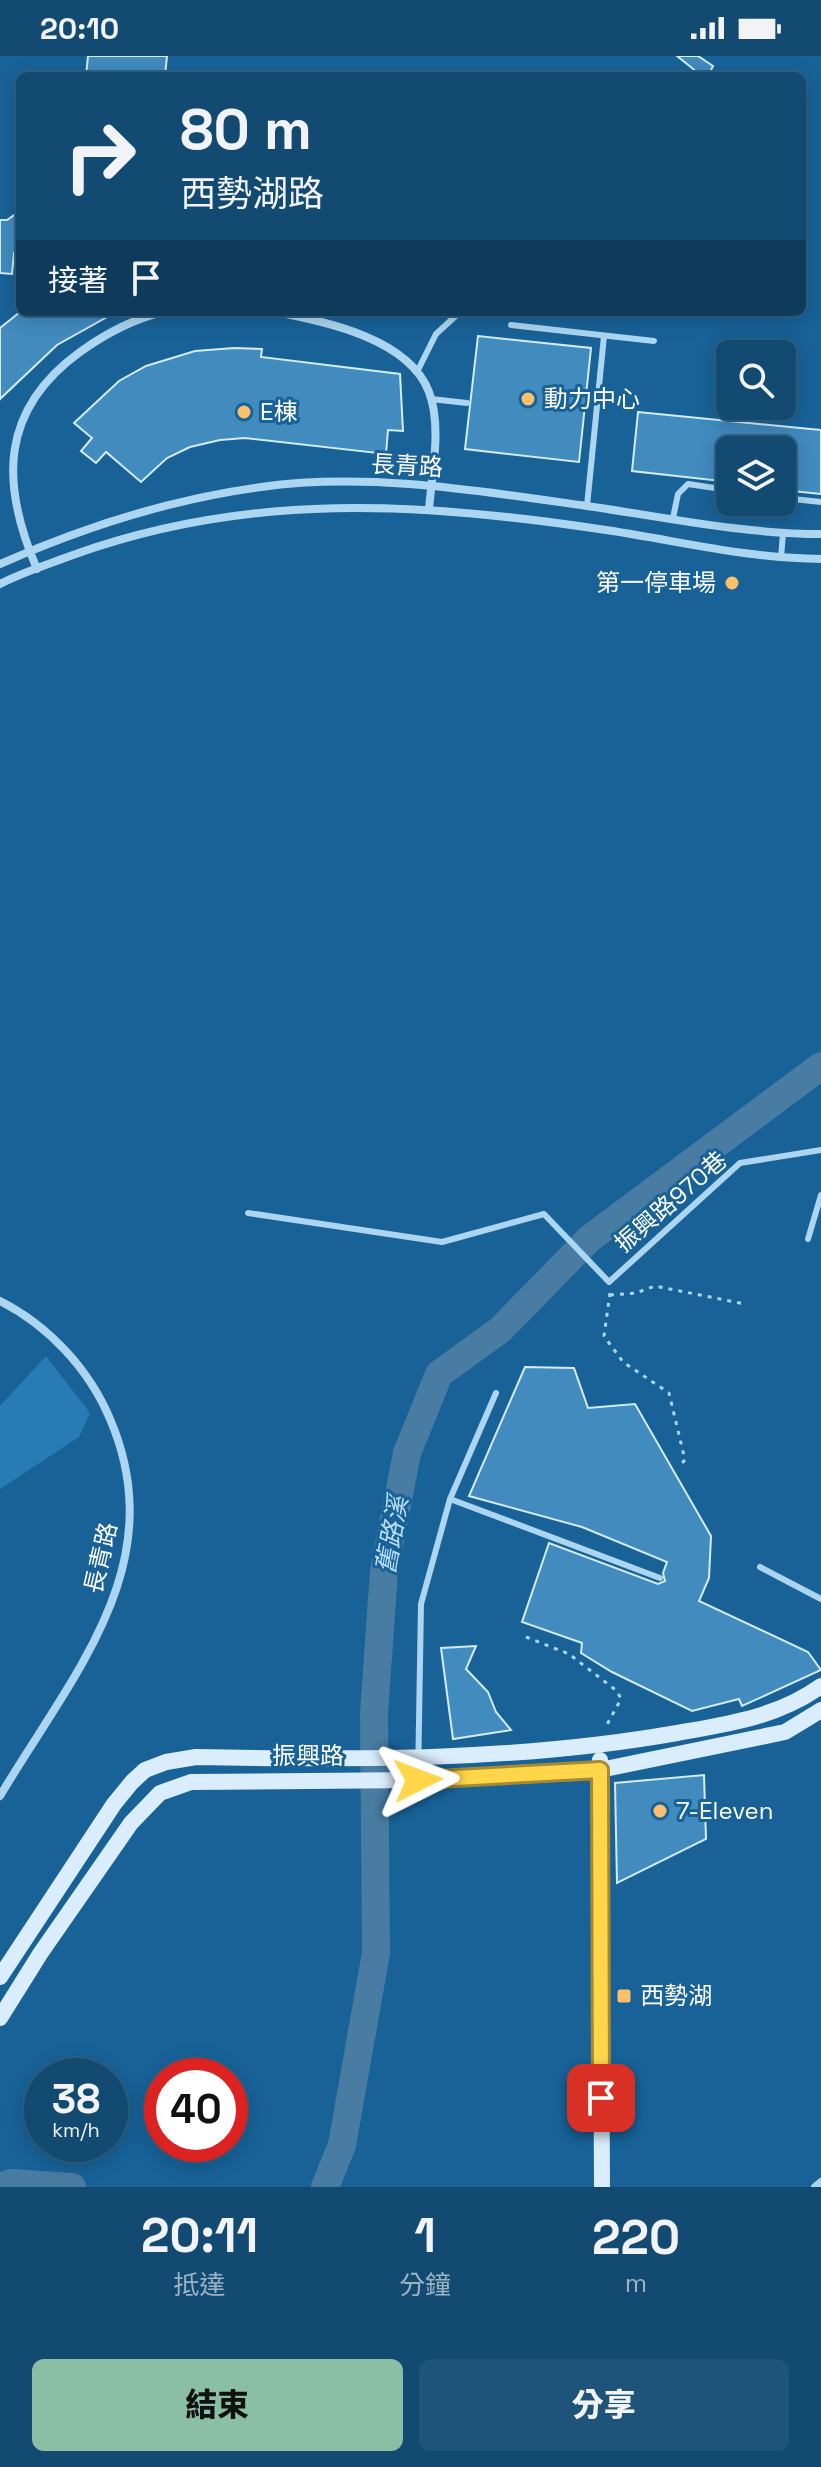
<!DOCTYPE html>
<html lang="zh-TW">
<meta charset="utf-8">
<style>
:root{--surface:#124a72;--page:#1f547a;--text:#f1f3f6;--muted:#9cb3c4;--line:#316284;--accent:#8abfa5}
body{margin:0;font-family:"Space Grotesk","Noto Sans TC",sans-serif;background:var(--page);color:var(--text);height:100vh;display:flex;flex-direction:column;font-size:30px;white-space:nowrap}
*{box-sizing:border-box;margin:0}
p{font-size:26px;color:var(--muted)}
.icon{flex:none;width:44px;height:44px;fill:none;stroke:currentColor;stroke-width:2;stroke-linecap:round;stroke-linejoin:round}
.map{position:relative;height:2131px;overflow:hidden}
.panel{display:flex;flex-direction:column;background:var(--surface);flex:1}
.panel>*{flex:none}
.guide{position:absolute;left:16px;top:16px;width:790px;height:244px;border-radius:12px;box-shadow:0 4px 20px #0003,0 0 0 2px var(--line);background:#124a72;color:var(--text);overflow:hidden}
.controls{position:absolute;left:716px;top:284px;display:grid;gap:16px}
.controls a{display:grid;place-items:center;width:80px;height:80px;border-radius:12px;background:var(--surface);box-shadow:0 4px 20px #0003,0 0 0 2px var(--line);font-size:40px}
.speed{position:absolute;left:24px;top:2002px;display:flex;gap:16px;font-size:40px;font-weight:700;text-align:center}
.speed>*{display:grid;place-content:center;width:104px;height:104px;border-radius:50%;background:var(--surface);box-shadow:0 4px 20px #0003,0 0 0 2px var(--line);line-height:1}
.speed small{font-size:20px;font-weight:400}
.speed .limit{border:12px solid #d22;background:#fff;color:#111}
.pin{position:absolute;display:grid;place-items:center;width:68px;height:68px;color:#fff;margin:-34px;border-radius:16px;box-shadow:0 4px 12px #0006}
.me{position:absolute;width:88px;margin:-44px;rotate:87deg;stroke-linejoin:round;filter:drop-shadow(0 0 6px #0008)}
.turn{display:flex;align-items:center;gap:28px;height:168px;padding:0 32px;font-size:36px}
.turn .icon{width:104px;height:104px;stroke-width:2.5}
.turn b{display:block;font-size:56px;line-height:68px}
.then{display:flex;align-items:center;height:76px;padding:0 32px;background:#0003;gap:16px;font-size:30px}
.eta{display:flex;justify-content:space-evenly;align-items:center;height:136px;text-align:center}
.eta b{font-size:48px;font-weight:800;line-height:56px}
.primary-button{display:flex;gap:16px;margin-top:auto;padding:16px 32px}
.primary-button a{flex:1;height:92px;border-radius:12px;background:var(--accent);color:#111;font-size:32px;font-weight:800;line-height:92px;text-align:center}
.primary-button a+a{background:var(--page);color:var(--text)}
.status{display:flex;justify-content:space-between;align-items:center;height:56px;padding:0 40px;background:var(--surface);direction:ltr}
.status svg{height:22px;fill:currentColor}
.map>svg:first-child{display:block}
</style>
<div class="status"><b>20:10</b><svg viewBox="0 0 49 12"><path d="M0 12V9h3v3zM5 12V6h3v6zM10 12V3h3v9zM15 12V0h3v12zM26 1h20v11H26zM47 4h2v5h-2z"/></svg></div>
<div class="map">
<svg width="821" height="2131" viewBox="0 0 821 2131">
<rect width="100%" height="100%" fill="#186298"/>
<path fill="#287bb4" d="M46,1300L90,1357L79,1381L0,1433V1350Z"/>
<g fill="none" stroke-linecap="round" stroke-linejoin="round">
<g stroke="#497ca2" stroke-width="28">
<path d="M0,2131L11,2127L72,2131"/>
<path d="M325,2131L342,2089L376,1897L374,1657L384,1515L407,1397L439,1318L500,1274L589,1183L821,1010"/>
</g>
</g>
<g fill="#418bbf" stroke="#d3ebfc" stroke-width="2">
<path d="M88,0H167L165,20H86Z"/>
<path d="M677,0H698L713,10L708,20H702Z"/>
<path d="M20,155V197H14L12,218L0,217V164H7Z"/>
<path d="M20,256H116L57,289L0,343V272Z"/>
<path d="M478,280L591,292L579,406L465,393Z"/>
<path d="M234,292L262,293L261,301L400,318L403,375L388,374L386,398L245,382L220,384L190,391L167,402L141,426L106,396L96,407L81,395L92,382L74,367L119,325L146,310L195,295Z"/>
<path d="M638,356L821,374V438L783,434L787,394H730V426L632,415Z"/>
<path d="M525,1311L574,1312L588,1352L635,1348L711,1480L709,1522L699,1545L808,1596L821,1614L742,1650L739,1643L692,1655L612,1616L581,1597L582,1587L522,1566L549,1487L658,1528L665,1525L663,1517L667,1506L582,1471L469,1440Z"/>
<path d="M476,1590L466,1613L488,1636L496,1656L511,1674L453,1683L441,1592Z"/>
<path d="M704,1719L706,1783L617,1827L615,1727Z"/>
</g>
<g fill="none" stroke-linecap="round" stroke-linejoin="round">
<g stroke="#acd5f1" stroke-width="3" stroke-dasharray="4 6" stroke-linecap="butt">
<path d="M610,1237L604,1280L623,1306L669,1337L685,1404L679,1410"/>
<path d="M610,1239L636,1237L655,1230L745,1248"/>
<path d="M526,1581L569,1598L617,1635L621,1643L605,1672"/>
</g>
<g stroke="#acd5f1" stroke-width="6">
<path d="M511,269L654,285"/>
<path d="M417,316L436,278L460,256"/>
<path d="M431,343L467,347"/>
<path d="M784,442L821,446"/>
<path d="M587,450L604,280"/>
<path d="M673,462L678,438L688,428L728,434"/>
<path d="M781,502L783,477"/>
<path d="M248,1157L442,1186L544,1158L609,1226L740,1107L821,1094"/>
<path d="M808,1183L821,1139"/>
<path d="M450,1443L660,1522"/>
<path d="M760,1511L821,1543"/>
<path d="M418,1724L421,1548L450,1443L496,1337"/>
</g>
<g stroke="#acd5f1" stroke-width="8">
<path d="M275,256C325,265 409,283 429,336C442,370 432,417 429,453"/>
<path d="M0,508C84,471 170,443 261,431C368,416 480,435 587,450C664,461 742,478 821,478"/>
<path d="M37,513C0,427 0,354 80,296C105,278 133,263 163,256"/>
<path d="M0,528C23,516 49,508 73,499C248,436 419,446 599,473C677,484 740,502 821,503"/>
<path d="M0,1245C48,1269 89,1313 110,1363C173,1510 71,1620 0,1740"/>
<path d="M815,2131L821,2126"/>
</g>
<g stroke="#daedfc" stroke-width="16">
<path d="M600,1704L602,2131"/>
<path d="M0,1921L114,1748L132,1726L145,1714L166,1706L196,1701C356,1704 519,1705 677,1677C728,1668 778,1661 821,1630"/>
<path d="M0,1962L40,1898L131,1767L160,1737L191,1726L418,1724L600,1714L785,1676L821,1654"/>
</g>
</g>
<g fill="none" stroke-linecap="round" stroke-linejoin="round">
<g stroke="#a68a30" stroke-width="20">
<path id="route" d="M418,1724L600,1714L601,2042"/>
</g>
<use href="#route" stroke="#ffd54a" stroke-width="14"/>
</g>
<g fill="#ffc06c" stroke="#186298" stroke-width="3">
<circle cx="528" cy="343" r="8"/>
<circle cx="244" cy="356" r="8"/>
<circle cx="732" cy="527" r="8"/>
<circle cx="660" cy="1755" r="8"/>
<rect x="616" y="1932" width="16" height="16" rx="4"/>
</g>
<g text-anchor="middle" stroke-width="6" stroke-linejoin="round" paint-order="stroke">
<g font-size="24" fill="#fff" stroke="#186298" text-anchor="start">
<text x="544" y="351">動力中心</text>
<text x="260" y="364">E棟</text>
<text x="716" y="535" text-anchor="end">第一停車場</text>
<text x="676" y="1763">7-Eleven</text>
<text x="640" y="1948">西勢湖</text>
</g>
<g font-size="24" fill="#fff" stroke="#186298">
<text transform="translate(407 410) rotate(3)" y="8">長青路</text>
<text transform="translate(671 1146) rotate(-41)" y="8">振興路970巷</text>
<text transform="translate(101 1502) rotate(-77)" y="8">長青路</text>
<text x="308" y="1708">振興路</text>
</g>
<g font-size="26" font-style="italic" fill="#b8def8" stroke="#186298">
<text transform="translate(392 1479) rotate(-80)" y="9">舊路溪</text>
</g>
</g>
</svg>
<div class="controls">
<a><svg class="icon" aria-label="search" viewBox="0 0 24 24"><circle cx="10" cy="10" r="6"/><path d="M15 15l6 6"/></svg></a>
<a><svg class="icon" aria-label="layers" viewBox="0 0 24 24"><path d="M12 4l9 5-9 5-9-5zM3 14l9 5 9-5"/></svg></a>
</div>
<div class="speed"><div>38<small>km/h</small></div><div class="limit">40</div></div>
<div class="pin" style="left:601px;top:2042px;background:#d93025"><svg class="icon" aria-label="arrive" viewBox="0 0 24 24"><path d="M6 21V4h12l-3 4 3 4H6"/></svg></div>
<svg class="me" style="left:418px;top:1724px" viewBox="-20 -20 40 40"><path d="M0-17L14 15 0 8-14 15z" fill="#ffd54a" stroke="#fff" stroke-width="4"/></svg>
<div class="guide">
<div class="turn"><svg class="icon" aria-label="right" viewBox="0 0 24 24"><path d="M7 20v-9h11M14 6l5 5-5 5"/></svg><div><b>80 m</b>西勢湖路</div></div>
<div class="then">接著<svg class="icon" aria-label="arrive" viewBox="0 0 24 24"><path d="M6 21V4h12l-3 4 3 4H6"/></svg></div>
</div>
</div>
<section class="panel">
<div class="eta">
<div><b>20:11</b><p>抵達</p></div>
<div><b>1</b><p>分鐘</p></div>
<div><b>220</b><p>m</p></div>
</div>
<div class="primary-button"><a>結束</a><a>分享</a></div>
</section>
